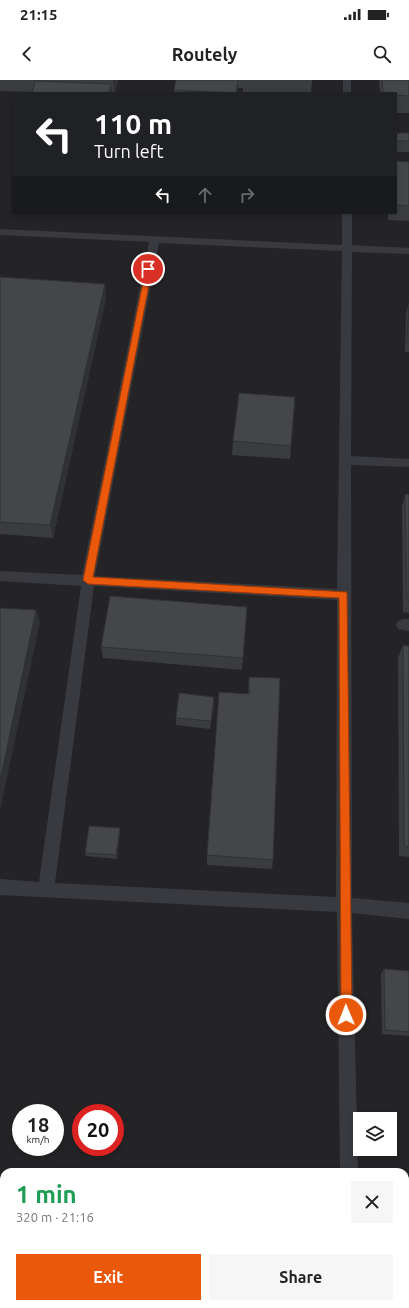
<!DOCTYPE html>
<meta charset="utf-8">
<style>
:root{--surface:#fff;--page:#f6f6f6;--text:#222;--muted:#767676;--accent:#ea580c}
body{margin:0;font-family:Ubuntu,sans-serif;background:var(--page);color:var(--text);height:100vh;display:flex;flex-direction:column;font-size:15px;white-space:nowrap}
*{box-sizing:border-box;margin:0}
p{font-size:13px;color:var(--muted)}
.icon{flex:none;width:22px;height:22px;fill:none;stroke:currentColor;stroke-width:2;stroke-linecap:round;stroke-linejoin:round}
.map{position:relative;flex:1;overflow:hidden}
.drawer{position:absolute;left:0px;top:1088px;width:409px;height:140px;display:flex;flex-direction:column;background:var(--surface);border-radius:12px 12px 0 0;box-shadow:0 2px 6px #0003}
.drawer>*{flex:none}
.banner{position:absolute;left:12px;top:12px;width:385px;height:122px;border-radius:0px;box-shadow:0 2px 6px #0003;background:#202124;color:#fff;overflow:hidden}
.fabs{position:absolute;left:353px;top:1032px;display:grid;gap:8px}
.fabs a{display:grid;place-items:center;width:44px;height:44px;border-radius:0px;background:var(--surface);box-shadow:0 2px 6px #0003;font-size:20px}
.speed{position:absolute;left:12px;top:1024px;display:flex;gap:8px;font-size:20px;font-weight:700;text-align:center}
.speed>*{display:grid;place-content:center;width:52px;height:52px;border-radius:50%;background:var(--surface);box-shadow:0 2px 6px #0003;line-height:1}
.speed small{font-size:10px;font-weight:400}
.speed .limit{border:6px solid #d22;background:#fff;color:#111}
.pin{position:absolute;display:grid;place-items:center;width:34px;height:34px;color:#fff;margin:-17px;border:2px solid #fff;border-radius:50%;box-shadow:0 1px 4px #0007}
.me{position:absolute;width:44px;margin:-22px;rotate:359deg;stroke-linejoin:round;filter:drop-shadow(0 0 3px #0008)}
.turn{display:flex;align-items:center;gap:14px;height:84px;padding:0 16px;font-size:18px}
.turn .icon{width:52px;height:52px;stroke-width:2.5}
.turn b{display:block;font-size:28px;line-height:34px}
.lanes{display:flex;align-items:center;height:38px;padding:0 16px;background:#0003;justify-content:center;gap:20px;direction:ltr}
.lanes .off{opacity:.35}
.round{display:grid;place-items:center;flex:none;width:42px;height:42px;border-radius:0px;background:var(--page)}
.summary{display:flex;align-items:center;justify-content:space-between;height:68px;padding:0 16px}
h1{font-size:24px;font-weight:700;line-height:30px;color:#1e9e55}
.cta{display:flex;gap:8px;margin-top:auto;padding:8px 16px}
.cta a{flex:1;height:46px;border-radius:0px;background:var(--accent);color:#fff;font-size:16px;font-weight:700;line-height:46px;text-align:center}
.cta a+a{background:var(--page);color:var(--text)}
.status{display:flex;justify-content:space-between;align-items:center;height:28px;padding:0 20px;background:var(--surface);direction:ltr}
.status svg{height:11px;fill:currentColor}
header{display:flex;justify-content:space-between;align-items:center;height:52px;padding:0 16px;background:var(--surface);font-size:18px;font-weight:700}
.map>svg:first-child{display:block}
</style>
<div class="status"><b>21:15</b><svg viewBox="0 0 49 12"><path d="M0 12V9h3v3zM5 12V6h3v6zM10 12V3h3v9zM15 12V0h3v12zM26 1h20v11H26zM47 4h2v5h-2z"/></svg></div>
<header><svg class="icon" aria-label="back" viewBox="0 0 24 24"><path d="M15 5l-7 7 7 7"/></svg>Routely<svg class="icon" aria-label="search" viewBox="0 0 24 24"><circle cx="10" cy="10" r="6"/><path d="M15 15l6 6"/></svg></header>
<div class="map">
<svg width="409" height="1228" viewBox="0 0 409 1228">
<rect width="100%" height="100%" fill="#18181a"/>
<path fill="#242427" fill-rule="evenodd" d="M0,0H409V1176H405V1092H4V1224H263L255,1228H0ZM13,13H396V133H13ZM21,1033H55V1067H21ZM81,1033H115V1067H81ZM360,1039H390V1069H360Z"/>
<path fill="#2e383e" d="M176,1224H212L204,1228H167Z"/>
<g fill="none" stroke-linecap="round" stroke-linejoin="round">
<g fill="#393a3f" fill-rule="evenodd">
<rect x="343" y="0" width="8" height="13"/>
<path d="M342,133H352V165L409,168V174L352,172L351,376L409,379V387L351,385L352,818L409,823V839L352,833L358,1092H340L337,832L0,815V799L39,802L81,506L0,501V491L82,495L149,162L0,155V149L342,165ZM159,163L342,171L337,509L95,496ZM94,506L337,520L336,817L55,803Z"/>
<path d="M403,539H409V551L398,549L396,545L398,541Z"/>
</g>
</g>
<g fill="#3a3c40">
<path d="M0,0H118L115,13H32V12L0,11Z"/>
<path d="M176,0H312L311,13H243V8H238V13H174V10Z"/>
<path d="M379,0H409V33H396V13H380Z"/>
<rect x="396" y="53" width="13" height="19"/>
<path d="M396,81L409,82V141L388,140V133H396Z"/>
<path d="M0,197L105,204L106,218L53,458L0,454Z"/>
<path d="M409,223V272H405L406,233Z"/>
<path d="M233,361L291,366L290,379L232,375Z"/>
<path d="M405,414L409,415V533L403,532L402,427Z"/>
<path d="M247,527L242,590L103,578L101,567Z"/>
<path d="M403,565L409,566V777L399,776L398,578Z"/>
<path d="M249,597L273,780L272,789L207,785V775L248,614Z"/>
<path d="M214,625L210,649L176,645V638Z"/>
<path d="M120,748V752L117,779L86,776L85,773Z"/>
<path d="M384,889L409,891V956L382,954L381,894Z"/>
<path d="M274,1224H292V1228H266Z"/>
<path d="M294,1224H405L409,1228H293Z"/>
</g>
<g fill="#303134">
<path d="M113,0H118L115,13H114Z"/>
<path d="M238,0V13H236Z"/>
<path d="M111,4L112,13H109Z"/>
<path d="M105,204L106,218L53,458L50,445Z"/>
<path d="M36,530L40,542L0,731V701Z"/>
<path d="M214,617V625L210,649Z"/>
<path d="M120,748V752L117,779L116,775Z"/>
</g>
<g fill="#44464a" stroke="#303134">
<path d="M176,0H238L236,13L174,10Z"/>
<path d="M382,0H409V16L396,15V13H383Z"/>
<path d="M35,1L111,4L109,13H32Z"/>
<rect x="396" y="53" width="13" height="8"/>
<path d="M396,81L409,82V126L396,125Z"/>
<path d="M0,197L105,204L50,445L0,442Z"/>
<path d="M409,223V262H407Z"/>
<path d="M239,313L295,317L291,366L233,361Z"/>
<path d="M405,414L409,415V521L407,520Z"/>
<path d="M110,516L247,527L243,578L101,567Z"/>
<path d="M0,528L36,530L0,701Z"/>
<path d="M403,565L409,566V767L404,766Z"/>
<path d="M249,597L280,598L273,780L207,775L219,612L249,614Z"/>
<path d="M179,613L214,617L211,641L176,638Z"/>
<path d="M89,746L120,748L116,775L85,773Z"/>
<path d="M384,889L409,891V952L385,950Z"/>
<path d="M405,1183H409V1228H394V1224H405Z"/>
<path d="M280,1224H292V1228H272Z"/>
<path d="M296,1224H342V1228H295Z"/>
<path d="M344,1224H391L390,1228H344Z"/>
</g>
<path fill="#ea580c" stroke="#983908" d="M146,187L152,189L93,497L347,512L352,935L350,939L346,940L342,939L341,935L339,518L88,504L83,500Z"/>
</svg>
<div class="fabs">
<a><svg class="icon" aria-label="layers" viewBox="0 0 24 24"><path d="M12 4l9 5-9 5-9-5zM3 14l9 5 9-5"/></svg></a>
</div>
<div class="speed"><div>18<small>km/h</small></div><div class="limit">20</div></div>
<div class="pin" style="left:148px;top:189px;background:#d93025"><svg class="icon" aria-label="arrive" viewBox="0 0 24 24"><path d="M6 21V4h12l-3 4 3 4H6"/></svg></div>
<svg class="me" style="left:346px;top:935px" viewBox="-20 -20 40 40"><circle r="17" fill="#ea580c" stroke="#fff" stroke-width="3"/><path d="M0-11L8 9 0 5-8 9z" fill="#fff"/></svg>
<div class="banner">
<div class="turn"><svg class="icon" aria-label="left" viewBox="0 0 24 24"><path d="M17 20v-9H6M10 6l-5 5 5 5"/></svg><div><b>110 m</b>Turn left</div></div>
<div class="lanes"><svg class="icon" aria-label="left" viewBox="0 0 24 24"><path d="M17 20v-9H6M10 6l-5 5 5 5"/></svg><svg class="icon off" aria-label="ahead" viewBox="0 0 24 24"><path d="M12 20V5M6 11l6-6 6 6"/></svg><svg class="icon off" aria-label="right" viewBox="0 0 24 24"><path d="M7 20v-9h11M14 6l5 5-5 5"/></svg></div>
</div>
<section class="drawer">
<div class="summary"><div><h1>1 min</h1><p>320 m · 21:16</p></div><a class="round"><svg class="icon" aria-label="close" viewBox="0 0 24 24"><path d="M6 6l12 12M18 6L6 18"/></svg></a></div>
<div class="cta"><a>Exit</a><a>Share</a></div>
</section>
</div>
